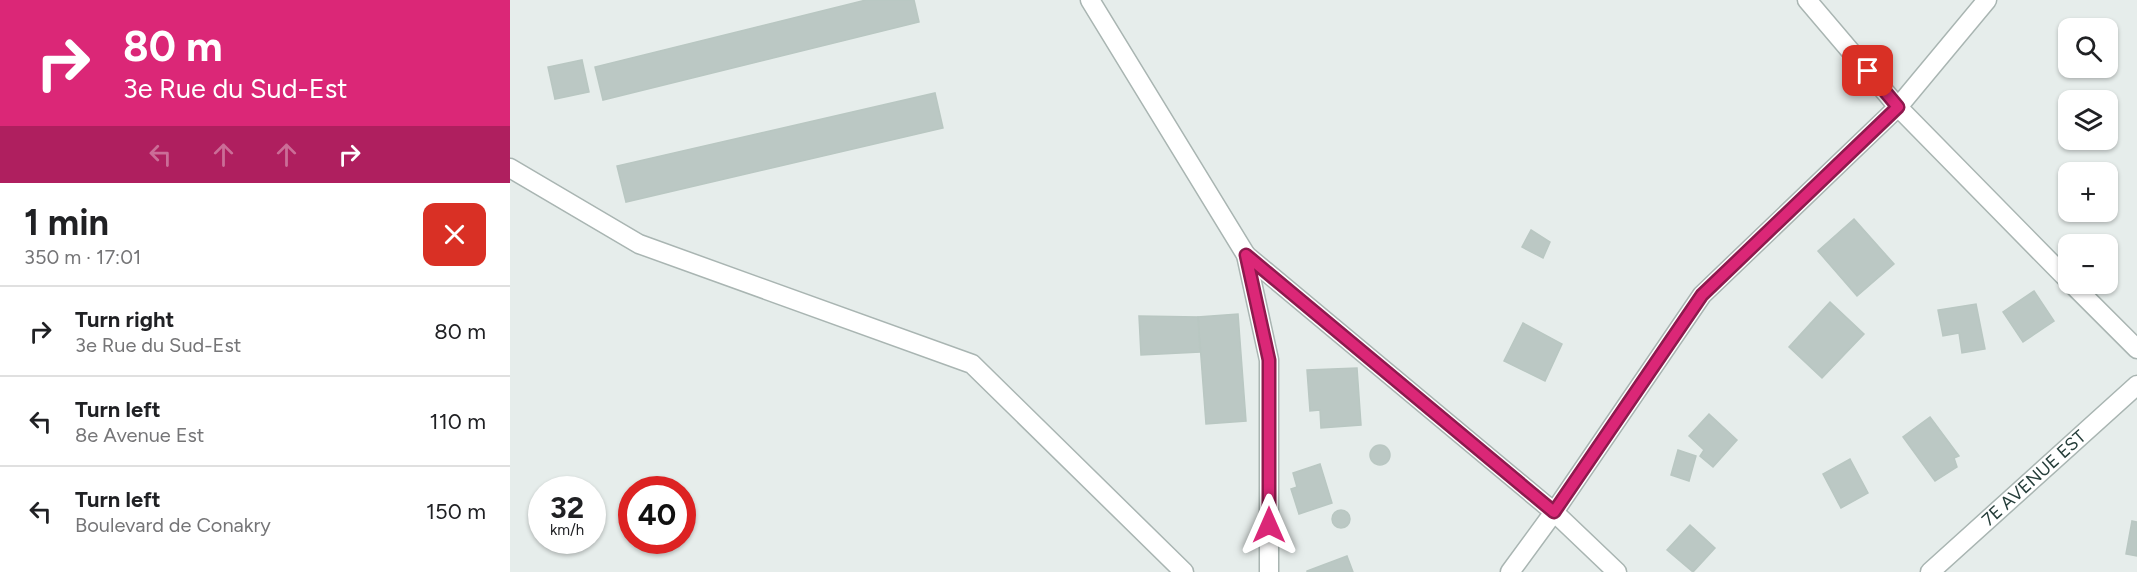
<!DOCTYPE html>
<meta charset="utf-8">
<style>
:root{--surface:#fff;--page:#f6f6f6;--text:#202124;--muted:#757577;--line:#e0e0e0}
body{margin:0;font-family:Figtree,sans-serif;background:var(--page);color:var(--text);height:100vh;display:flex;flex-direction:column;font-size:22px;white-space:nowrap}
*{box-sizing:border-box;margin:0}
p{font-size:20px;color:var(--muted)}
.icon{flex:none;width:33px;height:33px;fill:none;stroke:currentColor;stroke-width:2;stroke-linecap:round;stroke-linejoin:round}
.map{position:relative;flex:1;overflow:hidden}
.sheet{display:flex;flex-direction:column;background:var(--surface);width:510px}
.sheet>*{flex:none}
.banner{background:#db2777;color:#fff;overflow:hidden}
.controls{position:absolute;left:1548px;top:18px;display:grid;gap:12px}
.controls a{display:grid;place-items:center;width:60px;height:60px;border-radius:12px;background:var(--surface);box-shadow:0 2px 4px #0004;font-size:30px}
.speed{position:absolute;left:18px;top:476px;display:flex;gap:12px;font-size:30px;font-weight:700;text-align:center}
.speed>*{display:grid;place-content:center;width:78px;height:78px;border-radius:50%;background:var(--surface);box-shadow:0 2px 4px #0004;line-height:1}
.speed small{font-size:15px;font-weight:400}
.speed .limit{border:9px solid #d22;background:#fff;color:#111}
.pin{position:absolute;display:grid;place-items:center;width:51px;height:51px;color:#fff;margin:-26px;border-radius:12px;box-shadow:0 3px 9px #0006}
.me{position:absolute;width:66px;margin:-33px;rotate:0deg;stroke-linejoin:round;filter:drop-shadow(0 0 4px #0008)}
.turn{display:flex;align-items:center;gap:21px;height:126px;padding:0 24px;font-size:27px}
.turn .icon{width:78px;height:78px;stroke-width:2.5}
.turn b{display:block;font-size:42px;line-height:51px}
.lanes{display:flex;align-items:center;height:57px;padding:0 24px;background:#0003;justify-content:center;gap:30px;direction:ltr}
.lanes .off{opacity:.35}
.round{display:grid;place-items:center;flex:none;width:63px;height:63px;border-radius:12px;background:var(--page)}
.overview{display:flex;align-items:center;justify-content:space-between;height:102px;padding:0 24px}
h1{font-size:36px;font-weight:700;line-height:45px}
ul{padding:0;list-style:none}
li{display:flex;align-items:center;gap:18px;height:90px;padding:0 24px;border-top:2px solid var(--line)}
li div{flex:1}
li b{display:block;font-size:22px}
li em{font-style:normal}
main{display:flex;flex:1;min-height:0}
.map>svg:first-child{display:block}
</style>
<main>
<section class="sheet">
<div class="banner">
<div class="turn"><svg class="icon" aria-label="right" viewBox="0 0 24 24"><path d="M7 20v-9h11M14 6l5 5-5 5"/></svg><div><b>80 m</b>3e Rue du Sud-Est</div></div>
<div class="lanes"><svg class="icon off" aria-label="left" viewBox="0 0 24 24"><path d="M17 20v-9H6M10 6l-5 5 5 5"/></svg><svg class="icon off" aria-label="ahead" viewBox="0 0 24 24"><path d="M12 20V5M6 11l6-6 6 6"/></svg><svg class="icon off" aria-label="ahead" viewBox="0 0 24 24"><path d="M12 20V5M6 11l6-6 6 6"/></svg><svg class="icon" aria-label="right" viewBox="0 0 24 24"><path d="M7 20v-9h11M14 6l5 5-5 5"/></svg></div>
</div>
<div class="overview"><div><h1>1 min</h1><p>350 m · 17:01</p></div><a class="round" style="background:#d93025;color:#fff"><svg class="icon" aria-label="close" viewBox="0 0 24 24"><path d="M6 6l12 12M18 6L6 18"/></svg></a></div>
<ul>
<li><svg class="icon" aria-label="right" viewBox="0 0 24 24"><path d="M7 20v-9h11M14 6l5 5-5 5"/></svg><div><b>Turn right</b><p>3e Rue du Sud-Est</p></div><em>80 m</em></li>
<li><svg class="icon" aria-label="left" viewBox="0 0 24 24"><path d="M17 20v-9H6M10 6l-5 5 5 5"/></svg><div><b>Turn left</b><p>8e Avenue Est</p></div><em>110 m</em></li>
<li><svg class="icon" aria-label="left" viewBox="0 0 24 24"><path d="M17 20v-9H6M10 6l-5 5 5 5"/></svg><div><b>Turn left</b><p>Boulevard de Conakry</p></div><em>150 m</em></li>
</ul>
</section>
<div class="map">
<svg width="1627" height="572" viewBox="0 0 1627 572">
<rect width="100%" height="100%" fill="#e6edeb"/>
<g fill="#bbc8c4" stroke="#b9c7c2" stroke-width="1.5">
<path d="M356,0H404L409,22L93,100L85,67Z"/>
<path d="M72,60L79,92L45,99L38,67Z"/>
<path d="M425,93L433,128L116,202L107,166Z"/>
<path d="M1344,219L1384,264L1347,296L1308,251Z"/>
<path d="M1021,230L1040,242L1033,258L1012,247Z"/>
<path d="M1524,291L1544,321L1513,342L1493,312Z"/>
<path d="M1320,302L1354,334L1312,378L1279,347Z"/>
<path d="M1466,304L1475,349L1452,353L1449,333L1433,336L1428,310Z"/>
<path d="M728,314L736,421L696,424L688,317Z"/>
<path d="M629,316L688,317L690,352L631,355Z"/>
<path d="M1013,323L1052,344L1035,381L994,361Z"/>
<path d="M847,368L851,425L811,428L810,410L800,411L797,370Z"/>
<path d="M1199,414L1227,440L1203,467L1190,456L1194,450L1179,436Z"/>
<path d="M1420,417L1449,456L1444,458L1447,467L1425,481L1393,437Z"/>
<circle cx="870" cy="455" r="10"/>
<path d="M1168,450L1186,456L1179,481L1161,475Z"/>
<path d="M1340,459L1358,493L1331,508L1313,474Z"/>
<path d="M810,464L822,503L789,514L781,489L787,487L783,473Z"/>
<circle cx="831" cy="519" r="9"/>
<path d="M1622,521L1627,522V556L1616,554Z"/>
<path d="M1180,525L1205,548L1183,572L1157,550Z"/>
<path d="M837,556L843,572H797V571Z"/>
</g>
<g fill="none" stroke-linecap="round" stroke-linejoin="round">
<g stroke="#a9b5b2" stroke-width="21">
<g id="minor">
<path d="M580,0L736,255L759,360V572"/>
<path d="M1297,0L1388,107L1558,280"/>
<path d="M0,168L129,244L462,364L674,572"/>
<path d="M736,255L1044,512L1107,572"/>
<path d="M1562,284L1627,349"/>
<path d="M1000,572L1044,512L1192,295L1388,107L1477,0"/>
<path id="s1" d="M1420,572L1627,385"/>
</g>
</g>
<use href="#minor" stroke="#fff" stroke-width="18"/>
</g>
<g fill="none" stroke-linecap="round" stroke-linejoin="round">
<g stroke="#8e194d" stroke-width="15">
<path id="route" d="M759,525V360L736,255L1044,512L1192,295L1388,107L1358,71"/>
</g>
<use href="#route" stroke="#db2777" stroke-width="10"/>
</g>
<g text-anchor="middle" stroke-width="5" stroke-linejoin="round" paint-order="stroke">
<g font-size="18" fill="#263e3a" stroke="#f6faf9">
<text dy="6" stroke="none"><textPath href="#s1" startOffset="140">7E AVENUE EST</textPath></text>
</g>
</g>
</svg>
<div class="controls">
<a><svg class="icon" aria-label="search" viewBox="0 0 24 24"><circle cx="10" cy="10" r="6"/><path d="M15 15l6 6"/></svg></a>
<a><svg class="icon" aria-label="layers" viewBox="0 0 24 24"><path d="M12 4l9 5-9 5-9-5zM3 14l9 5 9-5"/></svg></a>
<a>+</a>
<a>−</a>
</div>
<div class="speed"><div>32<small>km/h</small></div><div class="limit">40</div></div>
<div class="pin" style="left:1358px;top:71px;background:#d93025"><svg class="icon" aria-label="arrive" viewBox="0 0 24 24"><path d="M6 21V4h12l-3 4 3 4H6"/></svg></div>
<svg class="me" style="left:759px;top:525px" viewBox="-20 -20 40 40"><path d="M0-17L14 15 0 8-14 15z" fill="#db2777" stroke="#fff" stroke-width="4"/></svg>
</div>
</main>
